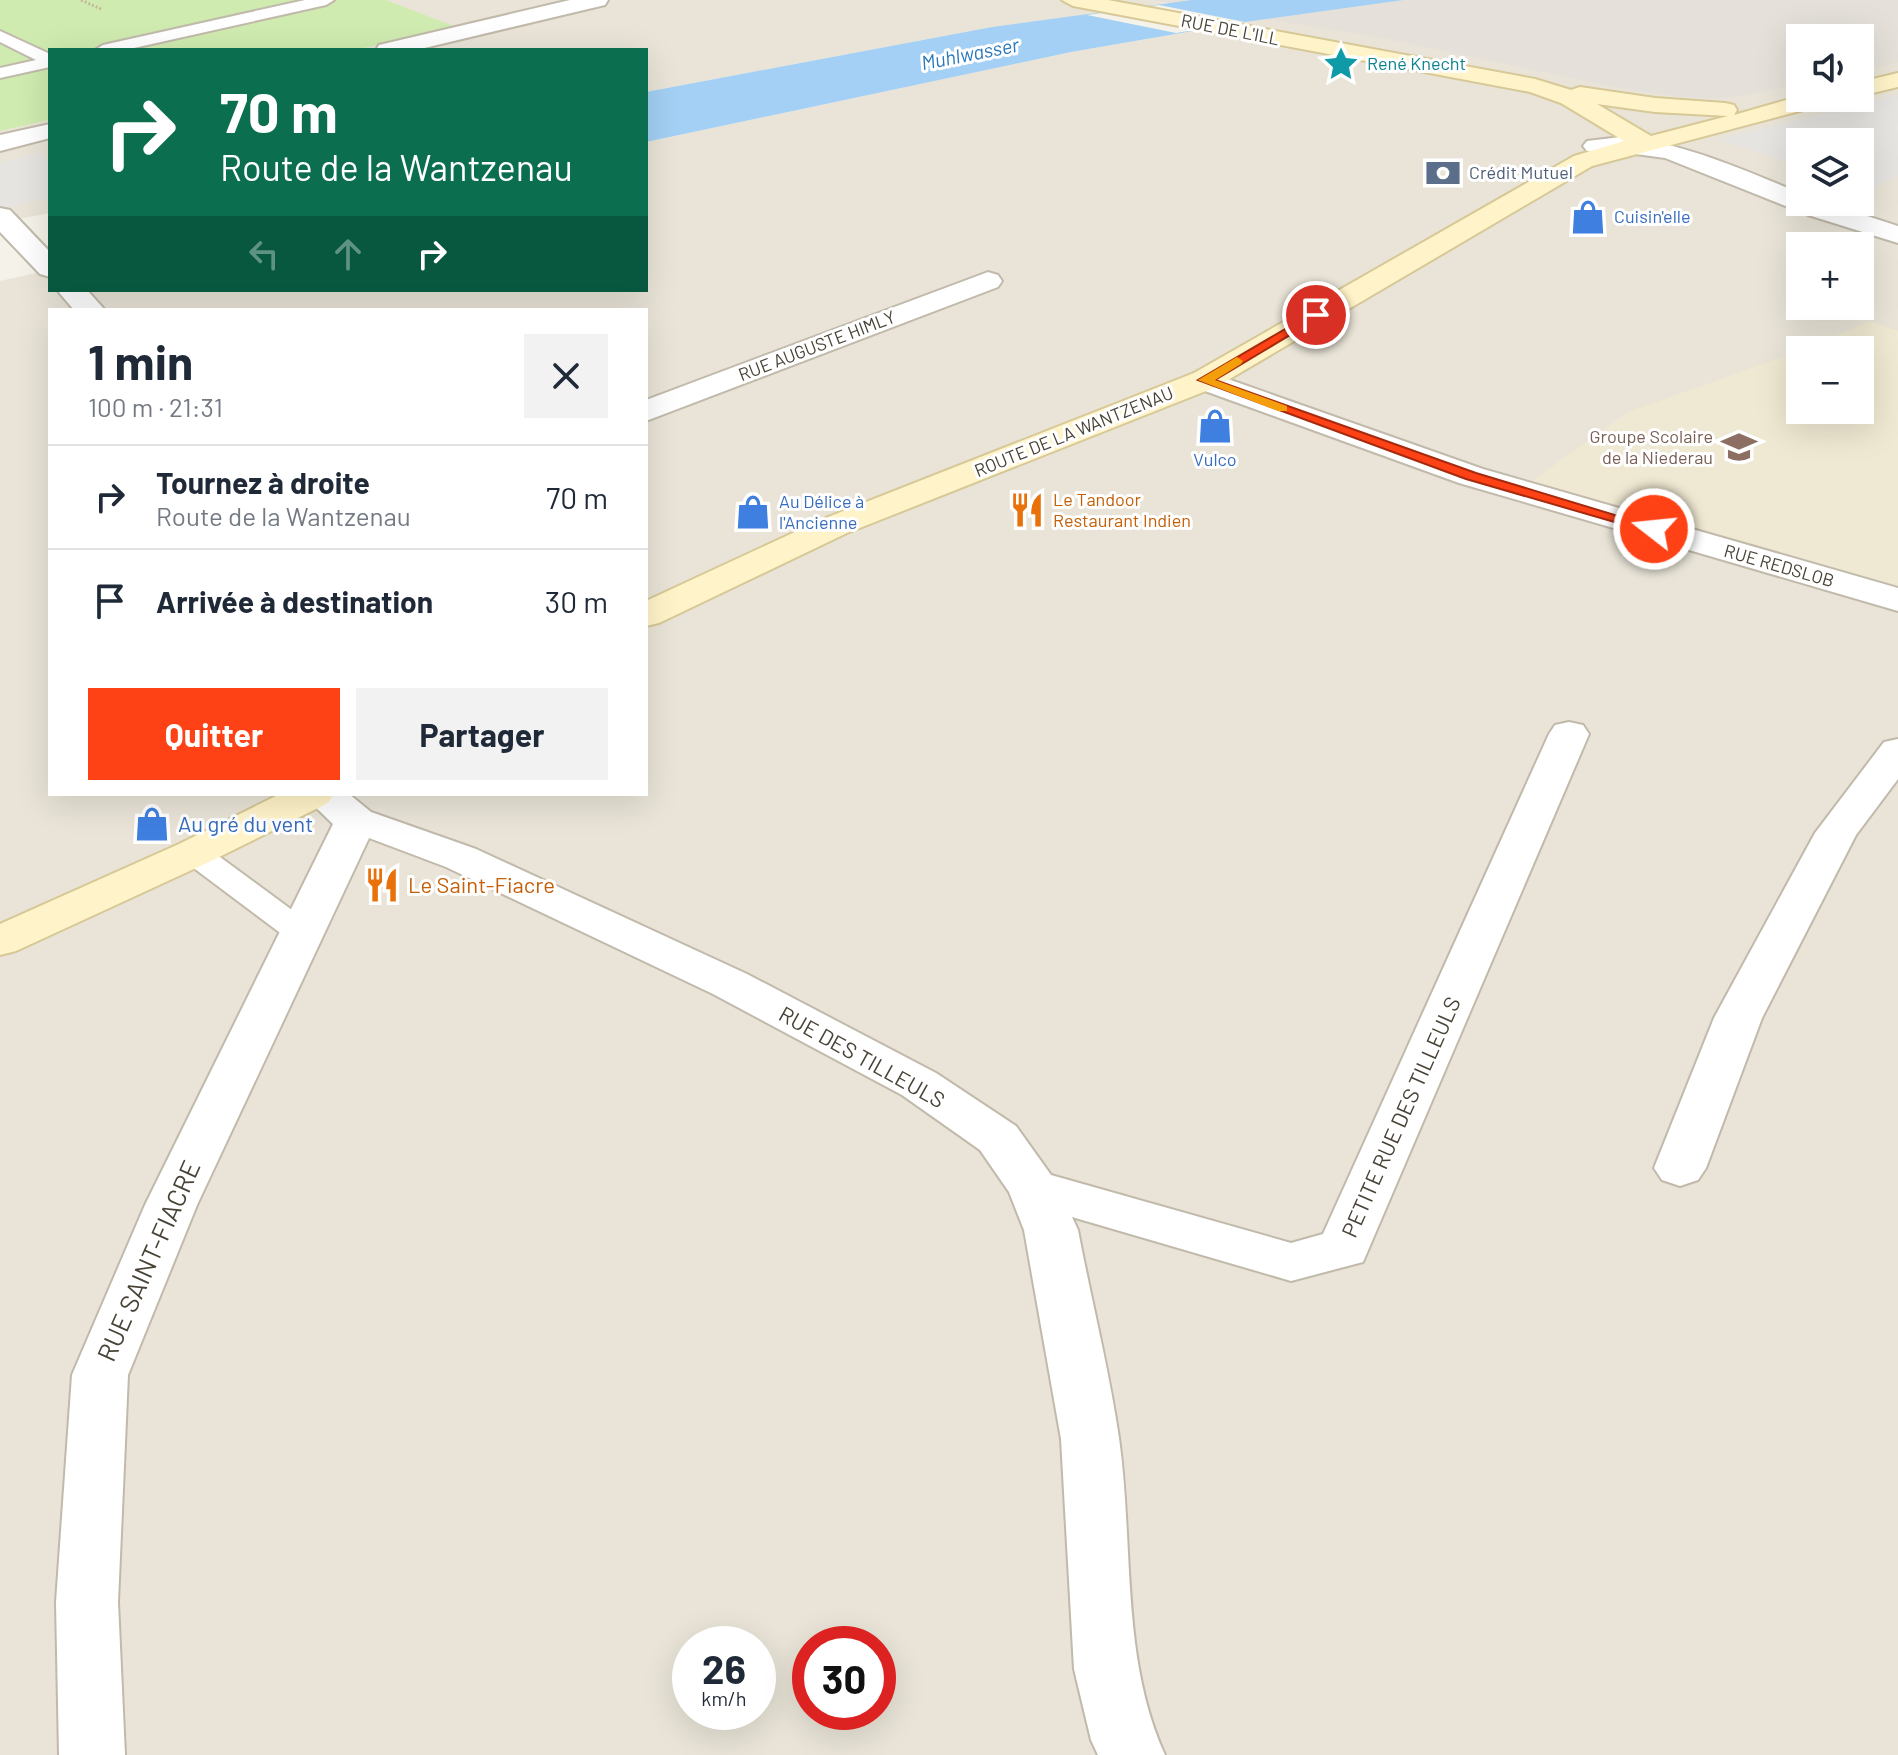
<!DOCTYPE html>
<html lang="fr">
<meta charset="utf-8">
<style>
:root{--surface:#fff;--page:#f2f2f3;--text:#1f2937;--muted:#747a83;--line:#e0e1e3;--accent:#ff4116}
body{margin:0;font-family:Barlow,sans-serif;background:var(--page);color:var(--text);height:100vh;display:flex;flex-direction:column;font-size:30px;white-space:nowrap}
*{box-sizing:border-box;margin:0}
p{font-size:26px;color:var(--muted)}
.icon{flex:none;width:44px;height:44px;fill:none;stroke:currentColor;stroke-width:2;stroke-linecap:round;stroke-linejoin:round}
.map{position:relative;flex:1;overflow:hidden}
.sheet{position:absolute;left:48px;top:308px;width:600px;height:488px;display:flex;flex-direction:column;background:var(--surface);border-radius:0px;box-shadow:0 8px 32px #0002}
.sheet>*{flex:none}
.banner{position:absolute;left:48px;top:48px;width:600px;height:244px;border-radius:0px;box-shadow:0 8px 32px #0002;background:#0b6e4f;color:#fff;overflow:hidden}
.tools{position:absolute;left:1786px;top:24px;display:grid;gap:16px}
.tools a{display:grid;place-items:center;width:88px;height:88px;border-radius:0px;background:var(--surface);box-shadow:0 8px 32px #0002;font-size:40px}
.speed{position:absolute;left:672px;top:1626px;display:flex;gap:16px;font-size:40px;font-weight:700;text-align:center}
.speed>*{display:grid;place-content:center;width:104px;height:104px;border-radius:50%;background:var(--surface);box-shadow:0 8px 32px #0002;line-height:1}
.speed small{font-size:20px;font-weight:400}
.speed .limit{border:12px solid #d22;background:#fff;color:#111}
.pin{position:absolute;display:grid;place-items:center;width:68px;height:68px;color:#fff;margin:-34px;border:4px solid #fff;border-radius:50%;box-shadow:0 2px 8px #0007}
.me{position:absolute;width:88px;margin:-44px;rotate:286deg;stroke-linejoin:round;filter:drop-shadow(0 0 6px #0008)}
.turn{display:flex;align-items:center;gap:28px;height:168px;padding:0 40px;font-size:36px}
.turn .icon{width:104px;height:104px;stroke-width:2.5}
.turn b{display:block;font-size:56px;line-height:68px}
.lanes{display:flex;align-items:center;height:76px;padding:0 40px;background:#0003;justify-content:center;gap:40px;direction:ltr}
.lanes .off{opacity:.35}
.round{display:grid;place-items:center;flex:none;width:84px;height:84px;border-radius:0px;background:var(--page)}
.summary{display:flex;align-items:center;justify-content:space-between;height:136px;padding:0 40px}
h1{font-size:48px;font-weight:700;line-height:60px}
.cta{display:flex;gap:16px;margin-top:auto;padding:16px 40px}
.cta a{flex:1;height:92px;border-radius:0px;background:var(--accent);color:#fff;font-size:32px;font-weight:700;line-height:92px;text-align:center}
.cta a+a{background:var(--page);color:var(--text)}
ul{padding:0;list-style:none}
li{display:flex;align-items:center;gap:24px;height:104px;padding:0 40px;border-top:2px solid var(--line)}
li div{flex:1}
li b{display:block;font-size:30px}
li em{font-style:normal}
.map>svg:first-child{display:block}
</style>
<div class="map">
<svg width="1898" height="1755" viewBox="0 0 1898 1755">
<rect width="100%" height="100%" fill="#f5f2e9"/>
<g fill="#e9e4d7" fill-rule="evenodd">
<path d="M386,0H1149L1169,4L992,27L646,92V50H356L454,27Z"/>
<path d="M1403,0H1898V1755H0V281L50,270V290H646V142L1071,52L1245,22ZM1800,38H1860V98H1800ZM1800,142H1860V202H1800ZM1800,246H1860V306H1800ZM50,310H646V794H50ZM1800,350H1860V410H1800ZM690,1644H758V1712H690ZM810,1644H878V1712H810Z"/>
<path d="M50,120V213L0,223V131Z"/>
</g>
<path fill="#e5e1da" d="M1149,0H1898V62L1860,70V38H1800V84L1743,96L1716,99L1673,96L1613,87L1388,39Z"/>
<path fill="#efe8d2" d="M1870,321L1898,331V586L1532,481L1628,412L1800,351V410H1860V350H1803Z"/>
<path fill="#cfebb0" d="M0,0H386L456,27L356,50H50V120L0,131Z"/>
<g fill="#e6e4e1">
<path d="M1898,95V175L1872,189L1860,185V142H1800V166L1719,139Z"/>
<path d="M40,152L50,163V198L0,209V163Z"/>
</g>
<path fill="#a3d0f4" d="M1192,0H1403L1245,22L1071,52L646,142V92L992,27Z"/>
<g fill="#f5f2e9">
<path d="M1159,5L1245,22L1176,33L1087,15Z"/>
<path d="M34,216L50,232V270L21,276L0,254V223Z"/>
</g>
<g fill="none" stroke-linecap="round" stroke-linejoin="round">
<g stroke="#c1baab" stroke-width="4">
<g id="lane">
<path d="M305,0H334L326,5L125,50H95L103,45Z"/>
<path d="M0,31L50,54V67L0,78V68L36,60L0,42Z"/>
<path d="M194,844L205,846L315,927L320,934L315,941L303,944L291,941L183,860L178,853L183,846Z"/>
</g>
</g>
<g stroke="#c1baab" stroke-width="4">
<g id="street">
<path d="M570,0H608L605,5L416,50H376L379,45Z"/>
<path d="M50,124V138L0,151V135Z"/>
<path d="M1621,137C1685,143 1741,169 1800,193V202H1824L1898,226V243L1808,215L1665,158L1621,152L1587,151L1583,146L1587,141Z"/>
<path d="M0,208L10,210L50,252V277L40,274L0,232Z"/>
<path d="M988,272L998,275L1002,281L998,287L646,421V400Z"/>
<path d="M57,290H87L105,310H74Z"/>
<path d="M1205,371L1483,469L1898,588V611L1459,483L1194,387L1189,380L1194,373Z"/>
<path d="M1569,722L1583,725L1589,734L1363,1262L1291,1281L1072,1217L1078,1230C1091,1299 1109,1369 1119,1438C1134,1543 1120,1657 1165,1755H1098L1091,1740L1074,1669L1061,1439L1024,1230L1009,1192L980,1150L902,1095L713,994L446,867L369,838L197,1205L128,1375L118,1602L125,1755H59L56,1602L72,1375L145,1205L333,824L302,794H349L371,812L476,849L747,974L936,1073L1016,1126L1051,1175L1291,1243L1323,1234L1549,734L1555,725Z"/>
<path d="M1898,739V779L1856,835L1762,1018L1706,1168L1698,1180L1680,1186L1662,1180L1654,1168L1714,1018L1815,833L1884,742Z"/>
</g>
</g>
<g stroke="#d7c897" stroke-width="4">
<g id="secondary">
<path d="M1062,0H1108L1535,79L1571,90L1580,87L1655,98L1725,103L1734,105L1737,110L1734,115L1800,96L1833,98L1830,103L1592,166L1216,387L847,533L659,623L646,626V601L823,519L1194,373L1574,156L1624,141L1561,103L1530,92L1073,6ZM1597,104L1655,112L1728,116L1651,136Z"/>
<path d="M1898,73V87L1860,96V82Z"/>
<path d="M280,794H334L328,803L209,862L16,951L0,955V924L179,844Z"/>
</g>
</g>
<path stroke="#c4b79b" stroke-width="3" stroke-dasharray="2 2" stroke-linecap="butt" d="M81,0L101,9"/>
<use href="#lane" fill="#fff" fill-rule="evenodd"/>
<use href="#street" fill="#fff" fill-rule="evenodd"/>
<use href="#secondary" fill="#fff4c9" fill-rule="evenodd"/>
</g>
<path fill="#ff4116" stroke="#a62a0e" stroke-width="2" d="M1316,311L1320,312V317L1215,380L1476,473L1661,529L1654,534L1649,532L1466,479L1198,380Z"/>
<path fill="#f59e0b" d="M1237,357L1243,361L1241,364L1215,380L1287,406V411H1278L1198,380Z"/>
<defs>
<g id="sight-bare" transform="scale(2.76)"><path d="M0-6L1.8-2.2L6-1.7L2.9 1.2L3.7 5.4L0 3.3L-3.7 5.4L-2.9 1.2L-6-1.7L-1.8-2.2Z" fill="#0f9aa8" stroke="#fff" stroke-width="2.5" paint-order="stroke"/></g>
<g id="bank-bare" transform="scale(2.76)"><path d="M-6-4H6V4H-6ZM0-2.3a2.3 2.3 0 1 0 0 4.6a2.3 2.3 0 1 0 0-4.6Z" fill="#5c6f8a" stroke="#fff" stroke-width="2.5" paint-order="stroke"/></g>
<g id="shop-bare" transform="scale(2.76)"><path d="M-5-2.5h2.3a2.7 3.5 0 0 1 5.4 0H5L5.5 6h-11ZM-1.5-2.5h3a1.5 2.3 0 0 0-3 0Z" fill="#3f7fe0" stroke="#fff" stroke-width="2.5" paint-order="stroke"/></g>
<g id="school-bare" transform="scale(2.76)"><path d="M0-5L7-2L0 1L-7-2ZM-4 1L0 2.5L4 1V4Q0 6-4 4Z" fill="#8d6e63" stroke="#fff" stroke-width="2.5" paint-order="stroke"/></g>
<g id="restaurant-bare" transform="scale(2.76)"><path d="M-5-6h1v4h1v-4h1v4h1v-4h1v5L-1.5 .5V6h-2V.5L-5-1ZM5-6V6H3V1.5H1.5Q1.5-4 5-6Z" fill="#e8710a" stroke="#fff" stroke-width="2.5" paint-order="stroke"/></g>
</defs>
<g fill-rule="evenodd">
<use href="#sight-bare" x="1341" y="64"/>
<use href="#bank-bare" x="1443" y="173"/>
<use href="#shop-bare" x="1588" y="217"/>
<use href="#shop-bare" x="1215" y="426"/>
<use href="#school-bare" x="1739" y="447"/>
<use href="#restaurant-bare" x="1027" y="510"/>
<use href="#shop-bare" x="753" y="512"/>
<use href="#shop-bare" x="152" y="824"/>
<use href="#restaurant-bare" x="382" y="885"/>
</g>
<g text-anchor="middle" stroke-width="6" stroke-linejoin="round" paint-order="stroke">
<g font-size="18" fill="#494337" stroke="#fff">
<text transform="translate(1230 30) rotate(11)" y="6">RUE DE L'ILL</text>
<text transform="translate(817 346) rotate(-21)" y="6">RUE AUGUSTE HIMLY</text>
<text transform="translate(1074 432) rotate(-22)" y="6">ROUTE DE LA WANTZENAU</text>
<text transform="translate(1779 566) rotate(16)" y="6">RUE REDSLOB</text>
</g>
<g font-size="18" fill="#0d838f" stroke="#fff" text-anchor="start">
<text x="1367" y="70">René Knecht</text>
</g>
<g font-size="18" fill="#4e5e75" stroke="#fff" text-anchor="start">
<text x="1469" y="179">Crédit Mutuel</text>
</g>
<g font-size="18" fill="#366cbe" stroke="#fff" text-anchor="start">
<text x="1614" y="223">Cuisin'elle</text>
<text x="1215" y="466" text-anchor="middle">Vulco</text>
<text x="779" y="508">Au Délice à<tspan x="779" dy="21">l'Ancienne</tspan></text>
</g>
<g font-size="18" fill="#785e54" stroke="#fff" text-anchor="end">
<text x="1713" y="443">Groupe Scolaire<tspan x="1713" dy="21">de la Niederau</tspan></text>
</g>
<g font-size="18" fill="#c56008" stroke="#fff" text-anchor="start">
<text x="1053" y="506">Le Tandoor<tspan x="1053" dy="21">Restaurant Indien</tspan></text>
</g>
<g font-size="20" font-style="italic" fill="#2979bc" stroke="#fff">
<text transform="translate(970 54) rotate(-11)" y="7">Muhlwasser</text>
</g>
<g font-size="22" fill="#366cbe" stroke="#fff" text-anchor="start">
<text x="178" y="832">Au gré du vent</text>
</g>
<g font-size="22" fill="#c56008" stroke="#fff" text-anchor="start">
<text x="408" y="893">Le Saint-Fiacre</text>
</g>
<g font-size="22" fill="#494337" stroke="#fff">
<text transform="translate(862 1057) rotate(29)" y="8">RUE DES TILLEULS</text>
<text transform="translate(1401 1117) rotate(-66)" y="8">PETITE RUE DES TILLEULS</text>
</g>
<g font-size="26" fill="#494337" stroke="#fff">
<text transform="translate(149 1261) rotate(-66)" y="9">RUE SAINT-FIACRE</text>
</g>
</g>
</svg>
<div class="tools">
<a><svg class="icon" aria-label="sound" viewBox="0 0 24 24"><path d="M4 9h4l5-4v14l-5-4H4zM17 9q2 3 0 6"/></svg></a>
<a><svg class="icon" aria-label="layers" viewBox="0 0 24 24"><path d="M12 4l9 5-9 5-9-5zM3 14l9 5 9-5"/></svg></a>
<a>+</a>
<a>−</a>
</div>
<div class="speed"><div>26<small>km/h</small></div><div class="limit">30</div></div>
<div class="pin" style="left:1316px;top:315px;background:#d93025"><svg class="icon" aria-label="arrive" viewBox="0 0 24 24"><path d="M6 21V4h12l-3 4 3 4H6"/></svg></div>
<svg class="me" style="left:1654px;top:529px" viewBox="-20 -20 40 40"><circle r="17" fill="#ff4116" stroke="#fff" stroke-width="3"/><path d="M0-11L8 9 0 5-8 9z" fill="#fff"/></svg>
<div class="banner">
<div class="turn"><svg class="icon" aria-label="right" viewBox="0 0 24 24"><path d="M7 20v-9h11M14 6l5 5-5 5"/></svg><div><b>70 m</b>Route de la Wantzenau</div></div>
<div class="lanes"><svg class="icon off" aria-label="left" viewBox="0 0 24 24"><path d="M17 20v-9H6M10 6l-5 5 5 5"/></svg><svg class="icon off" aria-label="ahead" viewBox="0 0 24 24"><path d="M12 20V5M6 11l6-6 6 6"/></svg><svg class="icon" aria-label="right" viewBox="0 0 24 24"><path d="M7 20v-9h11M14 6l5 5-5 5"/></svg></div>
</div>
<section class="sheet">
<div class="summary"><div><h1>1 min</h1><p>100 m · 21:31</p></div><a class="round"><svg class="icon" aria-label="close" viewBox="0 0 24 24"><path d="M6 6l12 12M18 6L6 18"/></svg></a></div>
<ul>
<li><svg class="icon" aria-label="right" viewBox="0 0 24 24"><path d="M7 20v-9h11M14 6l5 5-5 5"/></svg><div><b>Tournez à droite</b><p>Route de la Wantzenau</p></div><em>70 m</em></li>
<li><svg class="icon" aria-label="arrive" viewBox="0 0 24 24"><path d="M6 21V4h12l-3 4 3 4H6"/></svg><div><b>Arrivée à destination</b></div><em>30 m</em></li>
</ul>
<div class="cta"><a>Quitter</a><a>Partager</a></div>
</section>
</div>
